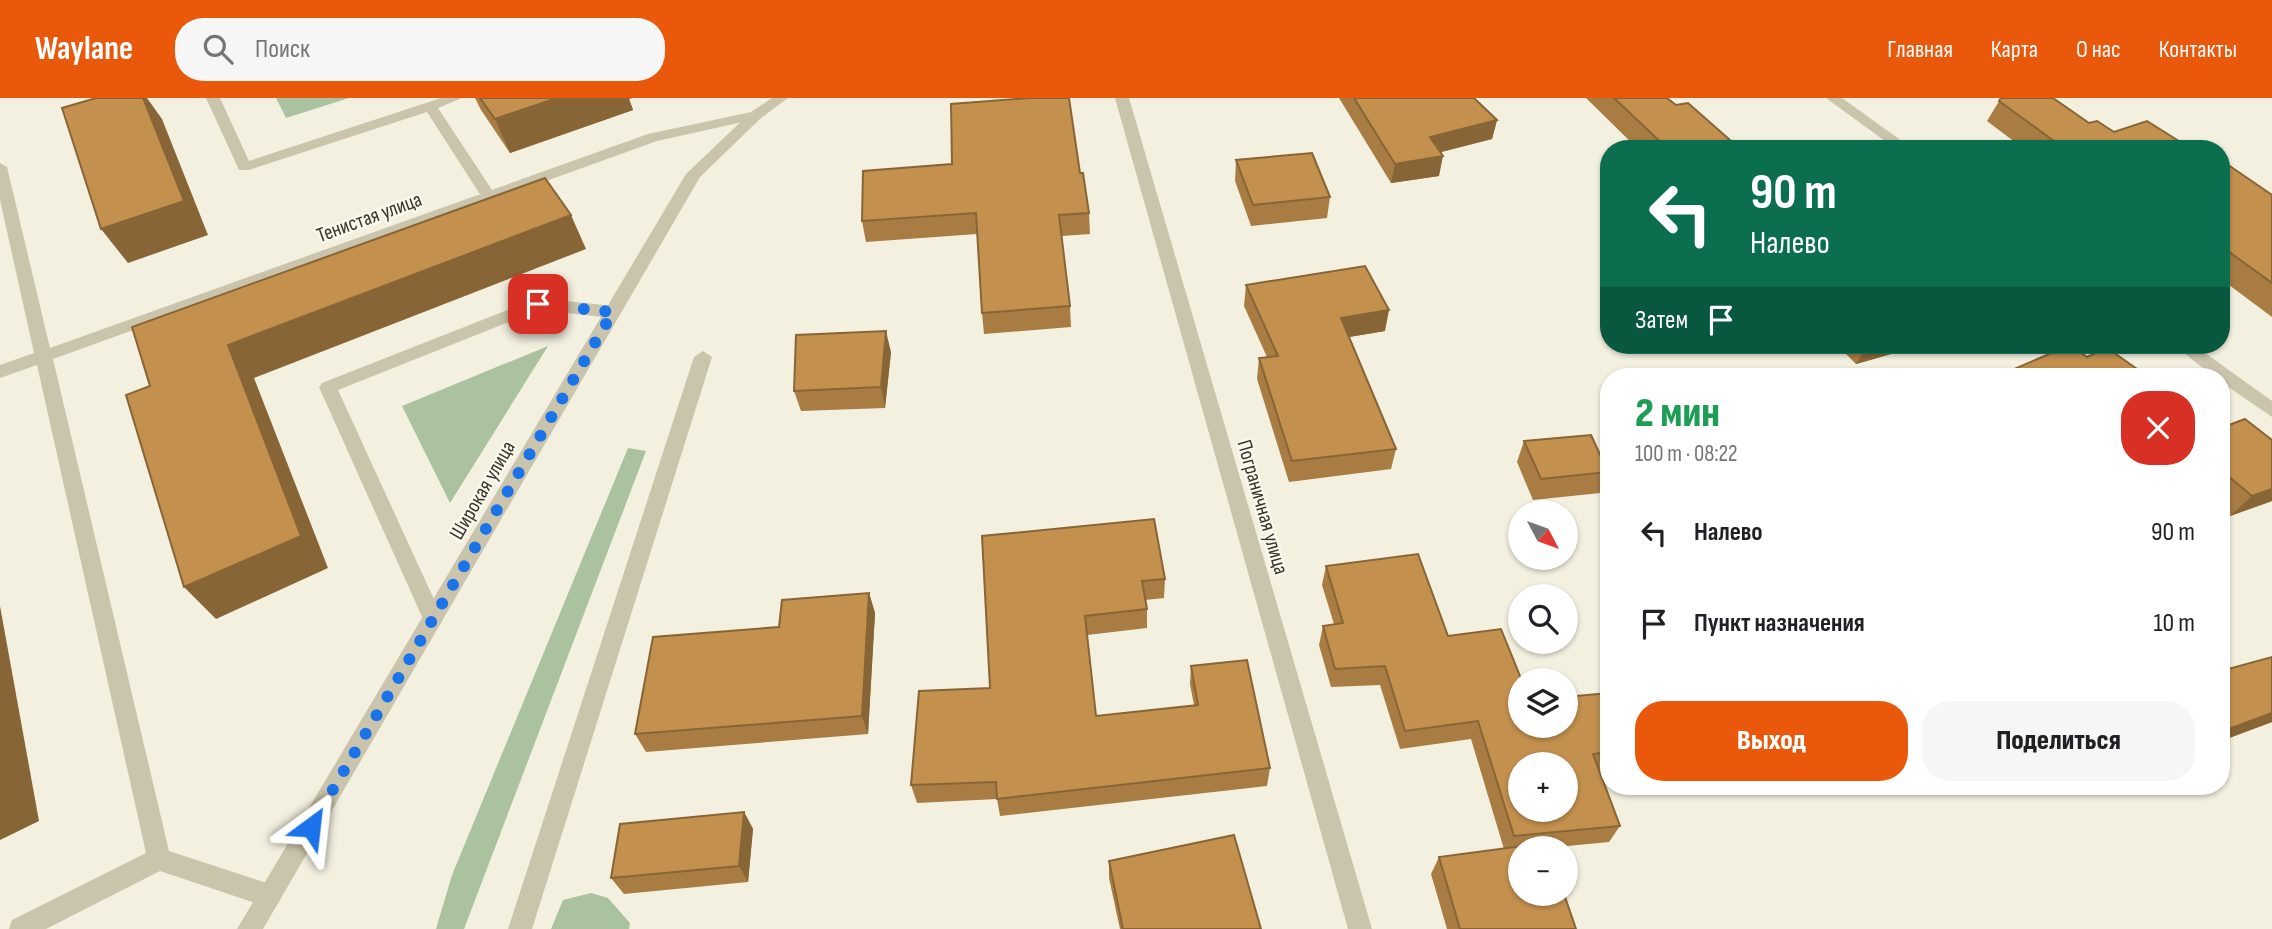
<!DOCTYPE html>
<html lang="ru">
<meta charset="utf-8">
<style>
:root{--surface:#fff;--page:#f6f6f6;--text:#202124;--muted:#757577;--accent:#ea580c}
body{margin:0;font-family:"Sofia Sans Condensed",sans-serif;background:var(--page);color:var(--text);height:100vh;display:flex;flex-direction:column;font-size:26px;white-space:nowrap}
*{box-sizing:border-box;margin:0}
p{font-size:23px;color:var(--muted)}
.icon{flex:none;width:38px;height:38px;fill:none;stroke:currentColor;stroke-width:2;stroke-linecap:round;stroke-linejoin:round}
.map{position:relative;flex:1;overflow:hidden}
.sheet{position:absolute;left:1600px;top:270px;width:630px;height:427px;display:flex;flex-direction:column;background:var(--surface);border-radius:28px;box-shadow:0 2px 5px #0004}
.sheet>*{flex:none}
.guide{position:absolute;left:1600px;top:42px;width:630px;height:214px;border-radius:28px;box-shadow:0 2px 5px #0004;background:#0b6e4f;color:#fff;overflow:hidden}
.needle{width:46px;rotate:131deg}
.buttons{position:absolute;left:1508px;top:402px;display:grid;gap:14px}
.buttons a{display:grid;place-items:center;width:70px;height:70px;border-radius:50%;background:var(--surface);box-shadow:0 2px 5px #0004;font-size:35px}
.pin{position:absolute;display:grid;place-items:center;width:60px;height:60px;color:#fff;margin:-30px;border-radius:14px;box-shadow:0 4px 10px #0006}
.me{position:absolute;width:77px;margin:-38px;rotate:30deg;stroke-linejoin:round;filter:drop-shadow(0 0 5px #0008)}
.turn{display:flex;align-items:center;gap:24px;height:147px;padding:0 35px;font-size:32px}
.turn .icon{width:91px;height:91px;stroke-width:2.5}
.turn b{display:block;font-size:49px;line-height:60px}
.then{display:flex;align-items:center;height:66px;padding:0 35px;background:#0003;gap:14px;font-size:26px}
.round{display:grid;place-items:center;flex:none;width:74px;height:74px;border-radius:28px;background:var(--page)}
.summary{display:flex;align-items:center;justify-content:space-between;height:119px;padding:0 35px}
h1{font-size:42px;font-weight:800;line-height:52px;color:#1e9e55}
.primary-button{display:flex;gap:14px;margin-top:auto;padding:14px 35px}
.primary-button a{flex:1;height:80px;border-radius:28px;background:var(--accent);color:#fff;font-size:28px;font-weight:800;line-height:80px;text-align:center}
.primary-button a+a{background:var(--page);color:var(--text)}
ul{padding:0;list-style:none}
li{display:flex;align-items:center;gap:21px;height:91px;padding:0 35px}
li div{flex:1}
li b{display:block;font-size:26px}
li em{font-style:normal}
header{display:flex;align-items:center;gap:42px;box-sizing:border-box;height:98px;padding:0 35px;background:var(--accent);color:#fff}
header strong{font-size:33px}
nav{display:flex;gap:38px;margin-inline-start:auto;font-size:24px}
.search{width:490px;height:63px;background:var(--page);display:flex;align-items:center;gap:18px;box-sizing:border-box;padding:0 24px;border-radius:28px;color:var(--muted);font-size:26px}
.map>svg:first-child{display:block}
</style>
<header>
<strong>Waylane</strong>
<div class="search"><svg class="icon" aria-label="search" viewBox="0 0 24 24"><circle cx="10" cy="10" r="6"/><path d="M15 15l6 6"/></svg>Поиск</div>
<nav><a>Главная</a><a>Карта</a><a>О нас</a><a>Контакты</a></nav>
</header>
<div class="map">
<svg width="2272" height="831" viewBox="0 0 2272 831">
<rect width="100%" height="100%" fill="#f3f0e0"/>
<g fill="#abc2a0">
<path d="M276,0H349L286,20Z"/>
<path d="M548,248L450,405L402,308Z"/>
<path d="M628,350L646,353L464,831H436L452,777Z"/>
<path d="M591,795L608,800L630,825L629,831H551L563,802Z"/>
</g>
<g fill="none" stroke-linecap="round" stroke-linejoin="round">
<g fill="#cbc4ac" fill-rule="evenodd">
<path d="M206,0H220L249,63L441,0H462L438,10L496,98L493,101H483L427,14L249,72H239Z"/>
<path d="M538,200L613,208L621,214L613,220L539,212L338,292L443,521L440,527L433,530L426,527L423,521L319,289L322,285Z"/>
</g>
<g fill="#cbc4ac" fill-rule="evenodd">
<path d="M1115,0H1129L1372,831H1348Z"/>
<path d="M1826,0H1842L1913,51H1896Z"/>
<path d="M756,13L763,17L761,20L657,43L53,261L169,753L270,786L278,790L282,798L278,806L270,810L160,773L46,831H9L12,822L146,755L37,267L0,280V267L34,255L0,102V65L7,69L50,250L648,36Z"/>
<path d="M2174,247H2194L2272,303V319L2221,284V278H2213Z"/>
<path d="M703,253L712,259L532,831H508L694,259Z"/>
</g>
<path fill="#cbc4ac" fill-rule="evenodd" d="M772,0H788L761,20L700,79L263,831H237L686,76L751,14Z"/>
</g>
<g fill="#a87c43">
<path d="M475,0H632L629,1L633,12L510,55L481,12Z"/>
<path d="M1339,0H1474L1497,22L1492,41L1440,54L1439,78L1391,85Z"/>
<path d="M1586,0H1667L1676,7L1730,42L1726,51H1638Z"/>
<path d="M2001,0L2089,25L2114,34L2190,50L2205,51H2024L1987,23Z"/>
<path d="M1236,62L1330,99L1327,120L1251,128L1235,83Z"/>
<path d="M2221,62L2272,97V219L2221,181Z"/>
<path d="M1080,75L1089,115L1090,136L1062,138L1070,208L1071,229L984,236L982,215L977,136L866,144L862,123Z"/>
<path d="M1246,187L1385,233L1349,239L1396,351L1391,371L1289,384L1257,281L1259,260L1267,259L1244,208Z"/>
<path d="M1837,247H1913L1912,250L1856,266Z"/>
<path d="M891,254L885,310L801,313L794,293Z"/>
<path d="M2221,330L2272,342V403L2230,418L2221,410Z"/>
<path d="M1524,343L1608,373L1600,395L1533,402L1517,364Z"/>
<path d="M982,438L1165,481L1164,500L1145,502L1147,511V530L1087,537L1096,618L1194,607L1190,586L1191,568L1270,670L1267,688L1000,718L997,701L917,705L911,687L990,590Z"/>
<path d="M1326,468L1448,538L1521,628L1608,595V670L1599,671L1620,728L1609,744L1547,750L1576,831H1447L1431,776L1439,759L1504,751L1471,641L1400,651L1380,587L1331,589L1319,547L1323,528L1334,526L1322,487Z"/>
<path d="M869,495L875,515L868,636L646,654L635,636L779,529Z"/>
<path d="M2221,573L2272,624L2221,643Z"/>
<path d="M744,714L753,731L748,784L624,796L611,780Z"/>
<path d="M1109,763L1261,831H1120L1109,780Z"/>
</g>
<g fill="#886537">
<path d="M143,0H147L162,21L208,137L128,165L101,131Z"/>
<path d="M557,0H632L629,1L633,12L510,55L495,21Z"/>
<path d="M1497,22L1492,41L1426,58L1430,39Z"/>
<path d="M1730,42L1726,51H1694Z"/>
<path d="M1443,58L1439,78L1391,85L1395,66Z"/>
<path d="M571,117L586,151L254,280L328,470L216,521L184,489L228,247Z"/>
<path d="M1389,212L1385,233L1337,241L1341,220Z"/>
<path d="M886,233L891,254L885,310L881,289Z"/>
<path d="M1868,247H1913L1912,250L1856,266Z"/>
<path d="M2272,391V403L2230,418L2252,398Z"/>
<path d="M869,495L875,515L868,636L862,618Z"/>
<path d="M0,508L39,723L0,742Z"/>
<path d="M2272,615V624L2221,643V636L2226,632Z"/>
<path d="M744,714L753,731L748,784L739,768Z"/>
</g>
<g fill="#c3904e" stroke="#886537" stroke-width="2" fill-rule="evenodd">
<path d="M96,0H143L184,103L101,131L62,10Z"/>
<path d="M480,0H557L495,21Z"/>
<path d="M1029,0H1069L1080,75H1083L1089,115L1059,117L1070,208L982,215L976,115L862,123L863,73L952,66L951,6Z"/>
<path d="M1354,0H1474L1497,22L1430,39L1443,58L1395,66Z"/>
<path d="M1614,0H1667L1676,7L1688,5L1730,42L1694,51H1668Z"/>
<path d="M2001,0H2053L2089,25L2097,23L2114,34L2147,23L2190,50L2199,47L2205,51H2065L1999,3Z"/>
<path d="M1312,55L1330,99L1253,107L1236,62Z"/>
<path d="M2221,62L2272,97V185L2221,148Z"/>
<path d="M545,80L571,117L228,247L301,438L184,489L126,297L150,288L132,229Z"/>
<path d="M1365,168L1389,212L1341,220L1396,351L1292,363L1259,260L1278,258L1246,187Z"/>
<path d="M886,233L881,289L794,293L796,237Z"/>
<path d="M2070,247L2087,259L2107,250L2147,278H1998Z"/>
<path d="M2245,321L2272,342V391L2252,398L2221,372V330Z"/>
<path d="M1591,337L1608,374L1541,381L1524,343Z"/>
<path d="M1154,421L1165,481L1142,483L1147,511L1085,518L1096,618L1198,607L1191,568L1247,562L1270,670L997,701L996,684L911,687L919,593L990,590L982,438Z"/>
<path d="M1418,456L1448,538L1501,531L1522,583H1521V628H1566V599L1608,595V654L1593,656L1620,728L1514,738L1478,623L1405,633L1385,568L1335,571L1323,528L1343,525L1326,468ZM1521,667H1566V712H1521Z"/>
<path d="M869,495L862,618L635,636L653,539L779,529L782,502Z"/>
<path d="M2272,559V615L2226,632L2221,627V573Z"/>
<path d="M744,714L739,768L611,780L620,726Z"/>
<path d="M1234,737L1261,831H1123L1109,763Z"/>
<path d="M1545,745L1547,751H1521V796H1564L1576,831H1460L1439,759Z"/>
</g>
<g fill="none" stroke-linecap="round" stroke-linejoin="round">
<path stroke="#1a73e8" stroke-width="12" stroke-dasharray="0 21.6" d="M311,729L613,214L538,206"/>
</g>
<g text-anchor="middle" stroke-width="5" stroke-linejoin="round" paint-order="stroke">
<g font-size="21" fill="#39342b" stroke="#faf8ed">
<text transform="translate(369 119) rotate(-20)" y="7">Тенистая улица</text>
<text transform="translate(482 392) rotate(-60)" y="7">Широкая улица</text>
<text transform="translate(1263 409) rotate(74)" y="7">Пограничная улица</text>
</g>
</g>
</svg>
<div class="buttons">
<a><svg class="needle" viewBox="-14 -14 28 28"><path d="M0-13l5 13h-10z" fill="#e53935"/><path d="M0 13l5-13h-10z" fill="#757577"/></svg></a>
<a><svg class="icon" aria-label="search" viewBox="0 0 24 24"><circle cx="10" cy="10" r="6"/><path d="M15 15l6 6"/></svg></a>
<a><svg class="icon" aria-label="layers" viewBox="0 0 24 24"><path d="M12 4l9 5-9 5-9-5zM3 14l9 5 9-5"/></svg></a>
<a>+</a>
<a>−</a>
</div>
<div class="pin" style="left:538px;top:206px;background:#d93025"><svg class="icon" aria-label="arrive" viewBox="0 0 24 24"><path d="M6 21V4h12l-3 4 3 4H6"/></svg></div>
<svg class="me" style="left:311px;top:729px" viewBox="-20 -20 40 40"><path d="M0-17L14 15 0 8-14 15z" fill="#1a73e8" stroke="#fff" stroke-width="4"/></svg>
<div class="guide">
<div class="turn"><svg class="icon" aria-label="left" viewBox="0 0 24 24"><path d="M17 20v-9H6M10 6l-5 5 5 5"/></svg><div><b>90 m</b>Налево</div></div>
<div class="then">Затем<svg class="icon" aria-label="arrive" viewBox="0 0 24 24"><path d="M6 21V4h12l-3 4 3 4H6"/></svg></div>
</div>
<section class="sheet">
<div class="summary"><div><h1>2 мин</h1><p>100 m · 08:22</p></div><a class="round" style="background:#d93025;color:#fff"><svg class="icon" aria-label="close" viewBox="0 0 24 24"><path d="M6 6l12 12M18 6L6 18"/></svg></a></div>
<ul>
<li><svg class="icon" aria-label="left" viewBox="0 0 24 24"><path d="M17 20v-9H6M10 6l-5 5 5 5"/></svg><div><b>Налево</b></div><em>90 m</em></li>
<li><svg class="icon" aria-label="arrive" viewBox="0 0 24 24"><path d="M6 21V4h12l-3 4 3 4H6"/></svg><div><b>Пункт назначения</b></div><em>10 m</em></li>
</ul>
<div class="primary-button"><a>Выход</a><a>Поделиться</a></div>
</section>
</div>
